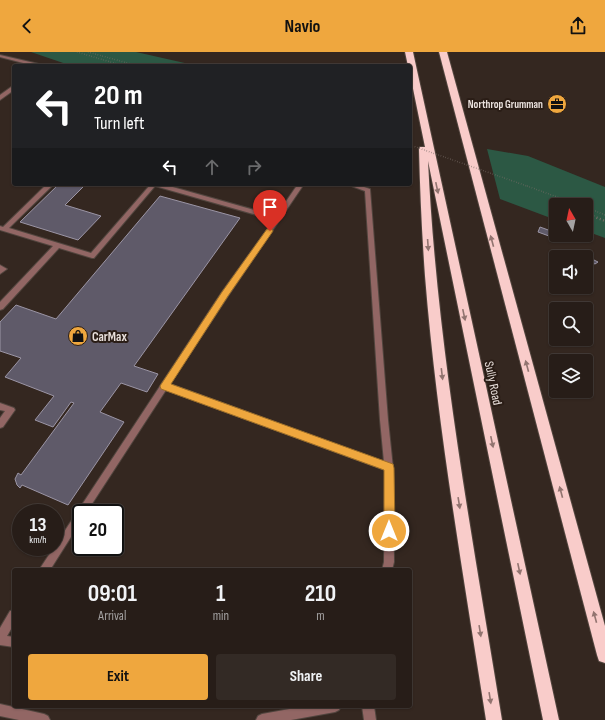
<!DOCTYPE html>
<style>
:root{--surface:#271d18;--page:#332a25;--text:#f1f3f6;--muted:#a4a2a2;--line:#433b37;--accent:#efa73e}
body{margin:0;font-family:"Sofia Sans Condensed",sans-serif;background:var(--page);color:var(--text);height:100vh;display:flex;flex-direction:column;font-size:15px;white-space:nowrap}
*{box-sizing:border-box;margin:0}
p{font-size:13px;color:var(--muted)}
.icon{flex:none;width:22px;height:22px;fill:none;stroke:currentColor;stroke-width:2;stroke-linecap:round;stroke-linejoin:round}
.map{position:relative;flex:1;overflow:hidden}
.panel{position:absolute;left:12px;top:516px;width:400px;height:140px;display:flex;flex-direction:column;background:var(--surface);border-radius:4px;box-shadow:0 1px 3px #0004,0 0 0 1px var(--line)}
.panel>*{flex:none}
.guide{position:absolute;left:12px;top:12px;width:400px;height:122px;border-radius:4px;box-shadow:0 1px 3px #0004,0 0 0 1px var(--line);background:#202124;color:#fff;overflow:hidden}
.needle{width:26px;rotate:351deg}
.fabs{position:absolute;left:549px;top:146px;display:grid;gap:8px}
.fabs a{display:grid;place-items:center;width:44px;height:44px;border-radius:4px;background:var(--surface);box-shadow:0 1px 3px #0004,0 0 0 1px var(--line);font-size:20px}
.speed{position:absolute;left:12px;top:452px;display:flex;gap:8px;font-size:20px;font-weight:700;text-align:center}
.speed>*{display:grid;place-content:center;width:52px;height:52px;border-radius:50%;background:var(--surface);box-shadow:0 1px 3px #0004,0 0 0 1px var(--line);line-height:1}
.speed small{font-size:10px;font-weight:400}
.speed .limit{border:2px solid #111;border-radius:6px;background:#fff;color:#111}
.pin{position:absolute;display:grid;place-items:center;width:34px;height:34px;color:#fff;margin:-41px -17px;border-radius:50% 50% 50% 0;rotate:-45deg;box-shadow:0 0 4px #0007}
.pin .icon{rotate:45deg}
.me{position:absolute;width:44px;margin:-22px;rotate:0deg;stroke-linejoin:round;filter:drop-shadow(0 0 3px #0008)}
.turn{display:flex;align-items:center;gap:14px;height:84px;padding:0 16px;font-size:18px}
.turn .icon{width:52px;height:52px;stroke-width:2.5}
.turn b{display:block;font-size:28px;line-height:34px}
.lanes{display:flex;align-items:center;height:38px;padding:0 16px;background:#0003;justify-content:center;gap:20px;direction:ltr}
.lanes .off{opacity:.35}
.eta{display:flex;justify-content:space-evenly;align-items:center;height:68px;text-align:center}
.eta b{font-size:24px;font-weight:700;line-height:28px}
.button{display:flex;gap:8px;margin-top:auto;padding:8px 16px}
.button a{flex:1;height:46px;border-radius:4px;background:var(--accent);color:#111;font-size:16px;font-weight:700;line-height:46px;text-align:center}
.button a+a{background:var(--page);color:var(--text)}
header{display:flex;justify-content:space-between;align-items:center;height:52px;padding:0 16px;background:var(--accent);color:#111;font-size:18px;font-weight:700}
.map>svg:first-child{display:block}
</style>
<header><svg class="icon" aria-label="back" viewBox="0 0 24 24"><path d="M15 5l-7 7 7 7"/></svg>Navio<svg class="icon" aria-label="share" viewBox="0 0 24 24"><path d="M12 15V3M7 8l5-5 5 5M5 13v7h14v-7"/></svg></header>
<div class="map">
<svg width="605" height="668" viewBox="0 0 605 668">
<rect width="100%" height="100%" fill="#342720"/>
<g fill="#2c5844">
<path d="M31,0H136L198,14H72Z"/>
<path d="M487,97L528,104L605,135V186L586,179V153H556V168L500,147Z"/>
</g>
<g fill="#5f5a69" stroke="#9b95a5">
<path d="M59,132H86L65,153L101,164L78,188L20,170Z"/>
<path d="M160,144L240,166L134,314L158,322L147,340L121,331L100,360L124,370L68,453L22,433L20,436L17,433L15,427L18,421L21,423L74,351L71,350L53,375L35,368L54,344L5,325L21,306L0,299V270L16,253L56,267Z"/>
<path d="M540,175L551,179L549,184L538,180Z"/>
<path d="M586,204L598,210L595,212L586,208V205H584Z"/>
</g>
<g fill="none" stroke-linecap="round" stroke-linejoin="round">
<g stroke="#51453e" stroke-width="2">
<g id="lane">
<path d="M0,3L43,13V14H35L0,5Z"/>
<path d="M14,33V38L0,48V43Z"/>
<path d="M47,132H54L9,176L91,201L151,132H162L276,164L298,132H304L228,244L170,332L384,410L380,368L365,139L346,132H355L370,137L388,368L393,416L394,510L392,518H382L384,510L385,418L166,338L86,461H81V469L50,518H39L222,240L274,168L155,134L94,206H92L59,196L3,257L0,258V250L53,194L0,178V174L3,175Z"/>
<path d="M0,213L7,217L0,222Z"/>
<path d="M0,351L14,356L15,358L3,375L0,376V366L5,359L0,358Z"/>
<path d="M14,558V572L7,584L14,585V595L0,593V576L10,559Z"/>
<path d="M362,654H374L376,668H364Z"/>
</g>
</g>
<g stroke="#51453e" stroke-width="2">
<g id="street">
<path d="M0,652L44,662L48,664L50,668H19L0,664Z"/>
<path d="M306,654H341L339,658L335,660L291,668H256L258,664L262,662Z"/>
</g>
</g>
<g stroke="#51453e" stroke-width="2">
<g id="highway">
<path d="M405,0H413L559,668H543L428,109C437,298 472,483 502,668H486C463,520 437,373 425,224C422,182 420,139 419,97L420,95H425L410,22V14H408Z"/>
<path d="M439,0H447L605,574V611L599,609L597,603Z"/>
</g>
</g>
<g stroke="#776c66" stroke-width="1.5" stroke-dasharray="0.5 2" stroke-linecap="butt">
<path d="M77,0L124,14"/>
<path d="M88,0L138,14"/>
<path d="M527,134L579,153"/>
<path d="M555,146L566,153"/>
<path d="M586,155L605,163"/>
<path d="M586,161L592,164"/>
</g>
<path stroke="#776c66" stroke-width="2.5" stroke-dasharray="1 2.5" stroke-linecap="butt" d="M590,163L605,169"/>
<use href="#lane" fill="#926664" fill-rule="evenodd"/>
<use href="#street" fill="#926664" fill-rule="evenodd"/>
<use href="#highway" fill="#f9ccca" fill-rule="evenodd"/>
<path stroke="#776c66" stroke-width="1.5" stroke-dasharray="0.5 2" stroke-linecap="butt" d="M410,93L527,134"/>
</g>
<defs><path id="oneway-solid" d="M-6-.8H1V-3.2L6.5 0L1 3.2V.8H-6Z"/></defs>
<g fill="#927470">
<use href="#oneway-solid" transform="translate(437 136) rotate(78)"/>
<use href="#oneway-solid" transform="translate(492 189) rotate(-105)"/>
<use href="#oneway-solid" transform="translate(428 193) rotate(86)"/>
<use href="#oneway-solid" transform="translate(464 263) rotate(78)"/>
<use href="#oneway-solid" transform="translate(527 314) rotate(-105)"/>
<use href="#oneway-solid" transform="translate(442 322) rotate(83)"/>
<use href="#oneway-solid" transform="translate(492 390) rotate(78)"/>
<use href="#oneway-solid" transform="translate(561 440) rotate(-105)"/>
<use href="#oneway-solid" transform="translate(459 451) rotate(81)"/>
<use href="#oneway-solid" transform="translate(519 517) rotate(78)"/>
<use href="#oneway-solid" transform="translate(595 565) rotate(-105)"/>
<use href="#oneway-solid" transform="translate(480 579) rotate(81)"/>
<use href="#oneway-solid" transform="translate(490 646) rotate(81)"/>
</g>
<path fill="#efa73e" stroke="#9b6d28" d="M267,177H272L273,179L228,244L171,332L393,412L394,416L395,479L393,482L389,484L385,482L384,479V418L161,337L160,334L222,240Z"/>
<defs>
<g id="office-disc" transform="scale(1)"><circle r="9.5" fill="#efa73e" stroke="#2a1d16"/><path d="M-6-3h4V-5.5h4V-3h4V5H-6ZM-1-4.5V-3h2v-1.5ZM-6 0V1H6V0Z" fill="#111"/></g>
<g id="shop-disc" transform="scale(1)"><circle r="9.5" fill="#efa73e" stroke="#2a1d16"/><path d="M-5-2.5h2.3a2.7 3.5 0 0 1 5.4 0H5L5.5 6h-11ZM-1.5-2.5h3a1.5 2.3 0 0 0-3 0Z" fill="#111"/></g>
</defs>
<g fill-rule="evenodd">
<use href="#office-disc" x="557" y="52"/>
<use href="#shop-disc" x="78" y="284"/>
</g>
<g text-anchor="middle" stroke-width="4" stroke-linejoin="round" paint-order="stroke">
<g font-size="11" font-weight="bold" fill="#e9e0dc" stroke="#2a1d16" text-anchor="end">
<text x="543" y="56">Northrop Grumman</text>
</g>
<g font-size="13" font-weight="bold" fill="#e9e0dc" stroke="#2a1d16" text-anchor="start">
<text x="92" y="289">CarMax</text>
</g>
<g font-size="13" fill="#e9e0dc" stroke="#2a1d16">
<text transform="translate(494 331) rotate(78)" y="5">Sully Road</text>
</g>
</g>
</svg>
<div class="fabs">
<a><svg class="needle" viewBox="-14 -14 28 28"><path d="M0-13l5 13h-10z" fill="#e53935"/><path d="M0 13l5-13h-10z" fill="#a4a2a2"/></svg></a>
<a><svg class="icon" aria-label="sound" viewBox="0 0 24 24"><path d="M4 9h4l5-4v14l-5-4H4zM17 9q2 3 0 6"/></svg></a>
<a><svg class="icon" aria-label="search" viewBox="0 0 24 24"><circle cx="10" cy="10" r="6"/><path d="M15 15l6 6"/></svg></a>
<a><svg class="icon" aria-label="layers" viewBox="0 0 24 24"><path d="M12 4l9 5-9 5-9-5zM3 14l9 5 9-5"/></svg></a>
</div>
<div class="speed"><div>13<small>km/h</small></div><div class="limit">20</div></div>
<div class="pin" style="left:270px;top:179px;background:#d93025"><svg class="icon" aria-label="arrive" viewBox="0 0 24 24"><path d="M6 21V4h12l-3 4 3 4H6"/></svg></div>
<svg class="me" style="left:389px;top:479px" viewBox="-20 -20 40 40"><circle r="17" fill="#efa73e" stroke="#fff" stroke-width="3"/><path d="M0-11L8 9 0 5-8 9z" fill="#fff"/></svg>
<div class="guide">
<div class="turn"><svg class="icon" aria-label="left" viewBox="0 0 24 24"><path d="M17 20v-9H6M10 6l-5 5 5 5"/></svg><div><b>20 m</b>Turn left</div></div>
<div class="lanes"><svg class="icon" aria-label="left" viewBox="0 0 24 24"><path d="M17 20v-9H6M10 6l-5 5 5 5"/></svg><svg class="icon off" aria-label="ahead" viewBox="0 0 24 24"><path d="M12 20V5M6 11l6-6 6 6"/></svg><svg class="icon off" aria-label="right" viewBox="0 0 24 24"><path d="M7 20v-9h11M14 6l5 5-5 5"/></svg></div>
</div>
<section class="panel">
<div class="eta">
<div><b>09:01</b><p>Arrival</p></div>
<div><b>1</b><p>min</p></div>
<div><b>210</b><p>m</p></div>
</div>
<div class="button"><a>Exit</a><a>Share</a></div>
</section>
</div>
